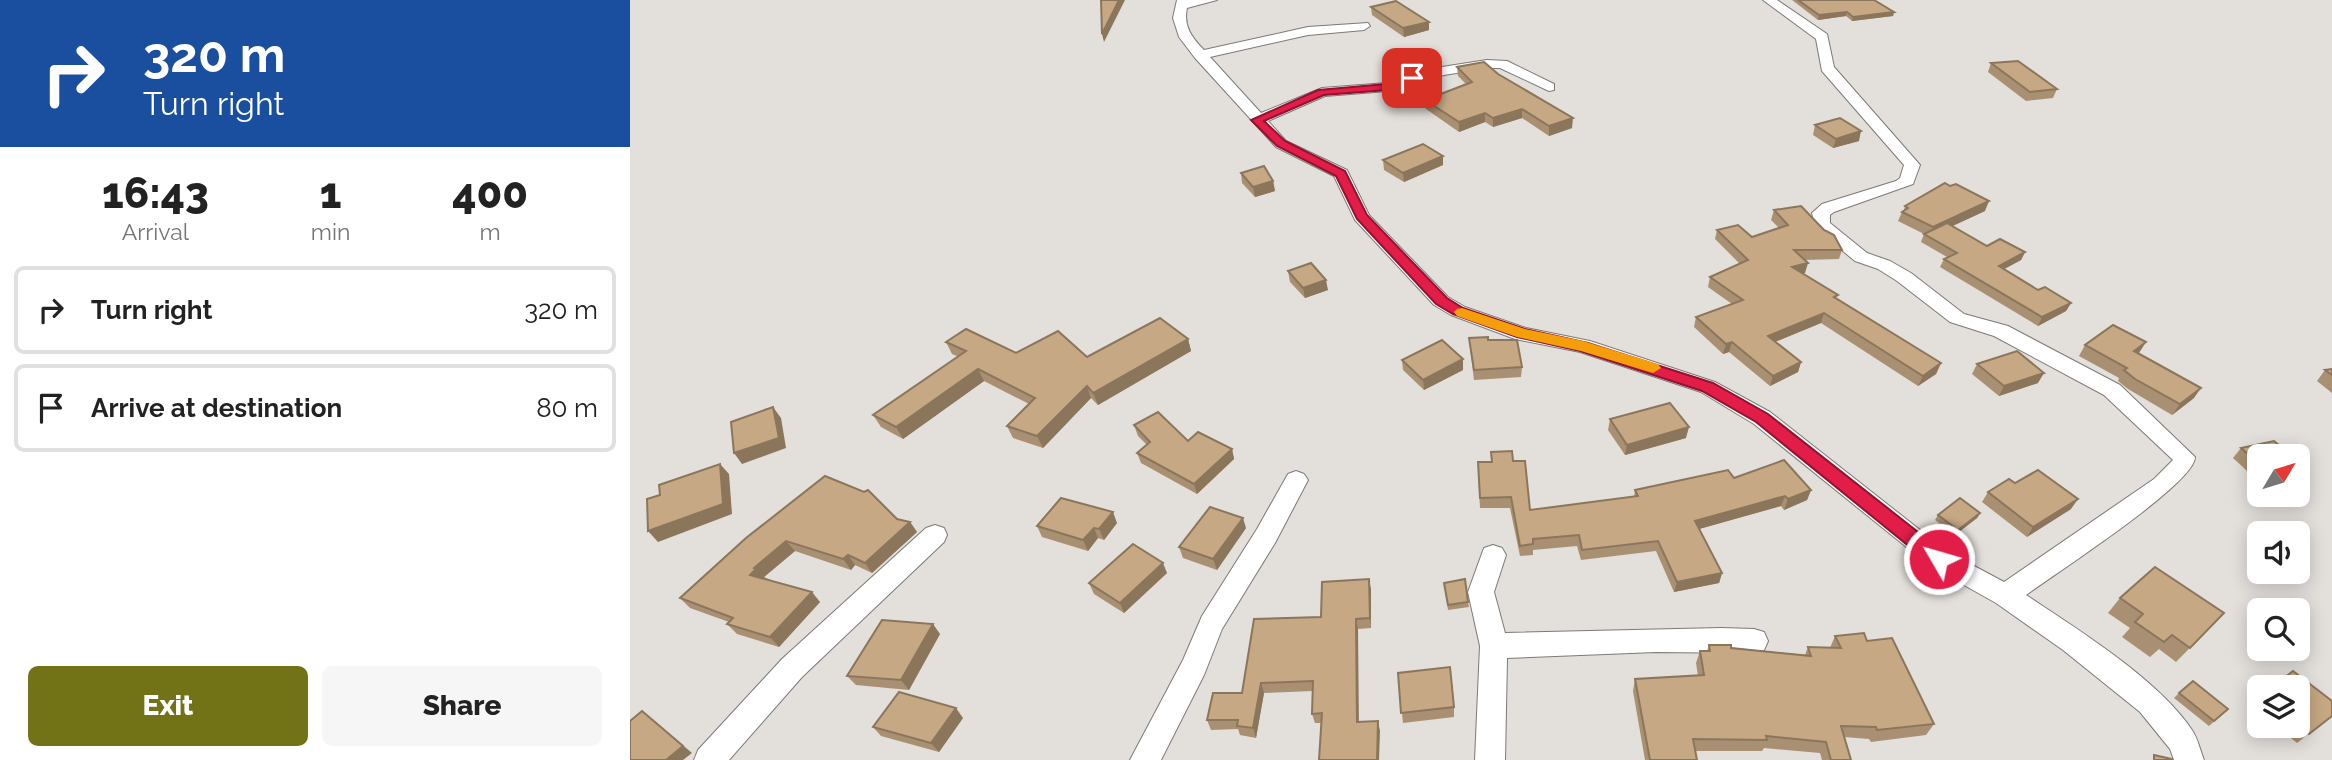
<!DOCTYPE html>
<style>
:root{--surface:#fff;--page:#f6f6f6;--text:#222;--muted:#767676;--line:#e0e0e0;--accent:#727216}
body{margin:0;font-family:Raleway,sans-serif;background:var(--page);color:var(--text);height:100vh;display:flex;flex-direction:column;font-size:26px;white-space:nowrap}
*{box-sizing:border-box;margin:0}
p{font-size:23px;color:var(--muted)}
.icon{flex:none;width:38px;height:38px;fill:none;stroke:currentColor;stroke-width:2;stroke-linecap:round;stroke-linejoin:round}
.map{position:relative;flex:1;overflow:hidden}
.drawer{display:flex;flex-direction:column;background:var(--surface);width:630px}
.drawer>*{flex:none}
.guide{background:#1a4fa0;color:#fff;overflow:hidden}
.needle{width:46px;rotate:52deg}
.fabs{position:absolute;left:1617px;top:444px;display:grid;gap:14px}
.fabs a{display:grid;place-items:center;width:63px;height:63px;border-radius:10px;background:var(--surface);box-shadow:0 4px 18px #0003;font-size:35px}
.pin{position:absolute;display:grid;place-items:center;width:60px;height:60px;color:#fff;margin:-30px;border-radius:14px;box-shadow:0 4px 10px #0006}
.me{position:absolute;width:77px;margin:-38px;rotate:308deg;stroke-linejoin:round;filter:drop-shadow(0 0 5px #0008)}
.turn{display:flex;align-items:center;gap:24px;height:147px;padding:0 28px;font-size:32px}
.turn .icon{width:91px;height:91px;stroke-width:2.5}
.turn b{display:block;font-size:49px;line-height:60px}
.eta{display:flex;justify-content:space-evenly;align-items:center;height:119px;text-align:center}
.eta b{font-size:42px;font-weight:800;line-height:49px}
.primary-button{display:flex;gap:14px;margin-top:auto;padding:14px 28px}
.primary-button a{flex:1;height:80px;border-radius:10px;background:var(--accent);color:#fff;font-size:28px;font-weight:800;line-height:80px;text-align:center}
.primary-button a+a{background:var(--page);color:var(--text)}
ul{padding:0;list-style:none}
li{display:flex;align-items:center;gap:21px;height:88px;margin:0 14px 10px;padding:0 14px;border:4px solid var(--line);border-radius:10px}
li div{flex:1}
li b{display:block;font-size:26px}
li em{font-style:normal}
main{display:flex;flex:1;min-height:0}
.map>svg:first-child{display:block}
</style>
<main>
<section class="drawer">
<div class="guide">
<div class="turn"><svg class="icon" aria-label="right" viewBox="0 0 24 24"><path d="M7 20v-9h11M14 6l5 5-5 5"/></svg><div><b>320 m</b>Turn right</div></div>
</div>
<div class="eta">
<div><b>16:43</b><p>Arrival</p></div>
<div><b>1</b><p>min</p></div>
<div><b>400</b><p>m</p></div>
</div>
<ul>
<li><svg class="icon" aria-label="right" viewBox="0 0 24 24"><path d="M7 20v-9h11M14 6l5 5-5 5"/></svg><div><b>Turn right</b></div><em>320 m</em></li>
<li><svg class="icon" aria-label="arrive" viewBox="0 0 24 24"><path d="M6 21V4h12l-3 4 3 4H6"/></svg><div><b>Arrive at destination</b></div><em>80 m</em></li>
</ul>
<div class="primary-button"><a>Exit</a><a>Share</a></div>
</section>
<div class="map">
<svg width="1702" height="760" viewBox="0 0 1702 760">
<rect width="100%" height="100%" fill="#e3dfdb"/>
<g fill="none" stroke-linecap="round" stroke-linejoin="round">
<g stroke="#7d7a76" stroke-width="2">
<g id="minor">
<path d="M547,0H587L557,8C553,26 562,38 574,50L678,27L738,23L740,26L734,30L678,35L580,57L631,113L692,88L757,83L812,67L857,60L877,61L924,84V90L919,91L870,68H857L814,75L758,91L695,96L638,121L656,141L717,170L739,215L818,297L835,307L896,328L960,341L1085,382L1140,412L1318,552L1374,582L1524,479L1543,460L1474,395L1364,336L1320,322L1267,281L1248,269L1225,261L1186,229L1182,213L1192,204L1266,181L1270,178L1274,165L1192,71L1186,39L1133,0H1147L1197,34L1204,67L1290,165L1283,184L1204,212L1200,215V223L1237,253L1260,261L1281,273L1334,314L1378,326L1490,385L1565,457C1566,483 1423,575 1396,595C1447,629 1528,679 1562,730C1568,739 1570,750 1574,760H1544L1540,749L1510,712L1433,650L1366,603L1300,566L1124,424L1071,392L950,352L885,339L821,315L804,305L725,220L704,176L646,147L565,58L549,37L543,18Z"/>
<path d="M666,471L674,474L678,480L645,543L592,629L574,675L531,760H500L553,660L572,616L627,529L658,474Z"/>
<path d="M305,525L314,528L317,535L314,542L172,677L99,760H64L68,750L152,659L296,528Z"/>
<path d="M863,545L872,548L876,555L864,592L875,633L1091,628L1124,629L1134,632L1138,641L1134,650L1124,653L1026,652L877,658L875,760H845L850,646L838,592L854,548Z"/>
</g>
</g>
<use href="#minor" fill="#fff" fill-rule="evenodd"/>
</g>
<g fill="#aa9072">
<path d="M1162,0H1244L1264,12L1263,16L1222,21L1216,16L1188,20Z"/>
<path d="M741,7L799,30L774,37L742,15Z"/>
<path d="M1361,63L1427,89L1423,98L1396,101L1358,72Z"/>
<path d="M827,67L868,74L942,128L919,136L892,118L863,127L855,122L829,132L796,109L795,100L836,84L828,76Z"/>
<path d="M1185,125L1229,141L1203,148L1183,135Z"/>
<path d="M753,160L813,165L774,182L754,170Z"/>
<path d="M611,173L643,181L645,191L625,197L612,183Z"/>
<path d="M1275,206L1355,211L1322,226L1357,246L1395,252L1391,260L1374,269L1408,290L1441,303L1436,311L1408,326L1310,267L1314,259L1317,257L1291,242L1294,234L1268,221L1272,212L1274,210Z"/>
<path d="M1144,210L1212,250L1209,259L1174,260L1175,273L1173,274L1207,299L1311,363L1306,374L1288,386L1191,323L1145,342L1171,362L1168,372L1140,386L1099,352L1093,354L1064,327L1066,317L1102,304L1078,287L1080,277L1110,264L1085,239L1087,230L1122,237L1149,228L1141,220Z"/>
<path d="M658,271L698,290L675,298L660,282Z"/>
<path d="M839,338L858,340L892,367L891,377L844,380L840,348Z"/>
<path d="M558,339L561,351L468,405L461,398L413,448L383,438L377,426L399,404L354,381L273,439L251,427L243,415L329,357L322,354L316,342L386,353L457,357Z"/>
<path d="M1455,345L1508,353L1564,398L1542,415L1498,389L1488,381L1489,378L1449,356Z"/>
<path d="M772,360L833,370L794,390L773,370Z"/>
<path d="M1347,364L1408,383L1369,396L1342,374Z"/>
<path d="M1702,369V393L1687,381L1695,370Z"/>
<path d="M980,419L1056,438L995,455L978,430Z"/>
<path d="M504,425L558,441L602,449L604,459L567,494L511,463L507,453L517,445L508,436Z"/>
<path d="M1611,448L1629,457V482L1603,458Z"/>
<path d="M861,452L883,461L900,510L1004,497L1005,490L1104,478L1181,490L1177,500L1154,510L1151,506L1069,529L1092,573L1089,583L1044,592L1026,551L951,560L947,546L903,550V555L890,556L880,508H850L848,472L861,462Z"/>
<path d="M1385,483L1441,509L1397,537L1352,502L1358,492Z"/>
<path d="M234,492L267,519L280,522L287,532L242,573L225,565L221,570L165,551L134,577L190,602L149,647L107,634L97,624L99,622L60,608L50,598Z"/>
<path d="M1350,513L1347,518L1325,535L1305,520L1308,515Z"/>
<path d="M487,523L474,540L468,538L458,551L412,537L407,526Z"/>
<path d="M616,528L587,570L553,558L549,547Z"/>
<path d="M537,573L494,613L464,594L459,583Z"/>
<path d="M814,583L838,602L839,607L818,610Z"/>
<path d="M741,589V628L728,629V722L750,731L692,723H685L682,714L683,691L634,693L626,738L610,735L608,729L581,730L577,720L612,693L691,617Z"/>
<path d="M1490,598L1594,613L1546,662L1529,649L1520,657L1492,637L1500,628L1478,613Z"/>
<path d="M310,634L279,690L226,685L217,676Z"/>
<path d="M1205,636L1237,641L1304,724L1296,735L1241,742L1239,739L1214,737L1221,760H1192L1190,753L1134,748L1132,751H1065L1067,760H1015L1003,691L1005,679L1068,676L1066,663L1070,651H1077L1079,645L1175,655L1178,647L1200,648Z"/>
<path d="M768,673L824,707V717L773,723Z"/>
<path d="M1668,688L1702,716L1667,743L1646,726H1668Z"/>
<path d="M1549,693L1598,709L1579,726L1544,698Z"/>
<path d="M1629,696V713L1620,705Z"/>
<path d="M333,718L309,752L251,736L243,727Z"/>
</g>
<g fill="#8b765c">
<path d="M489,0H495L474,42L472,34Z"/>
<path d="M1217,12L1216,16L1188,20L1189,15Z"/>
<path d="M1264,12L1263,16L1222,21L1223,17Z"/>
<path d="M799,22V30L774,37L773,28Z"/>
<path d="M892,109V118L863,127V118Z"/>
<path d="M855,113V122L829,132V122Z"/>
<path d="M943,118L942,128L919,136V126Z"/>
<path d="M1231,131L1229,141L1203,148L1206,139Z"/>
<path d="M813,156V165L774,182L773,173Z"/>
<path d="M643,181L645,191L625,197L623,187Z"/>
<path d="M1359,201L1355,211L1299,237L1303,227Z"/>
<path d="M1395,252L1391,260L1365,274L1369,266Z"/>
<path d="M1178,263L1175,273L1159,277L1162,267Z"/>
<path d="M696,280L698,290L675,298L673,288Z"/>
<path d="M1441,303L1436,311L1408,326L1412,317Z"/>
<path d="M1194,313L1191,323L1135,346L1138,336Z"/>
<path d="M558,339L561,351L468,405L463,393Z"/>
<path d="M1102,342L1099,352L1093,354L1096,344Z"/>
<path d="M1516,342L1509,353L1498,361L1504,351Z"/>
<path d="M833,359V370L794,390L793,380Z"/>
<path d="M1171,362L1168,372L1140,386L1143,376Z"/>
<path d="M1311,363L1306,374L1288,386L1293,376Z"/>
<path d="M348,369L354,381L273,439L266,427Z"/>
<path d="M1414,373L1408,383L1369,396L1374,386Z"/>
<path d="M457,386L461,398L413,448L407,436Z"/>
<path d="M1571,388L1564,398L1542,415L1550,404Z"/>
<path d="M143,407L151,418L156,448L112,464L104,453Z"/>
<path d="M1059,427L1056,438L995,455L997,445Z"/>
<path d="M602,449L604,459L567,494L564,484Z"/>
<path d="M90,464L99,474L102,514L28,542L18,531Z"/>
<path d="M1181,490L1177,500L1154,510L1158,499Z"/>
<path d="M1155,496L1151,506L1062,531L1065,521Z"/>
<path d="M1448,499L1441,509L1397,537L1403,527Z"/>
<path d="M483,512L487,523L474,540L469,529Z"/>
<path d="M1350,513L1347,518L1325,535L1328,530Z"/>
<path d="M613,518L616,528L587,570L583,559Z"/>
<path d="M280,522L287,532L242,573L235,563Z"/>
<path d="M464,528L468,538L458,551L453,540Z"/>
<path d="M156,541L165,551L134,577L135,579L120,575L124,568Z"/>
<path d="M218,555L225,565L221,570L213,559Z"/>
<path d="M533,563L537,573L494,613L490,603Z"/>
<path d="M1092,573L1089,583L1044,592L1047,582Z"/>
<path d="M739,579L741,589V628L740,618Z"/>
<path d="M182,592L190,602L149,647L140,637Z"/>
<path d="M726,619L728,629L729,732L727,722Z"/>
<path d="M303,624L310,634L279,690L271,680Z"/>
<path d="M631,683L634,693L626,738L623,728Z"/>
<path d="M326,708L333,718L309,752L301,743Z"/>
<path d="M22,719L62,753L53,760H36Z"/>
<path d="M748,721L750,731L749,760H747Z"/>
</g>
<g fill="#c6a884" stroke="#8b765c" stroke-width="2">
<path d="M471,0H489L472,34Z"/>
<path d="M1168,0H1244L1264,12L1223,17L1217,12L1189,15Z"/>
<path d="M766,1L799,22L773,28L741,7Z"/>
<path d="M1388,61L1427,89L1400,92L1361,63Z"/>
<path d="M854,62L868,74L943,118L919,126L892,109L863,118L855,113L829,122L795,100L842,82L827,67Z"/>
<path d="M1210,118L1231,131L1206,139L1185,125Z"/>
<path d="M793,144L813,156L773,173L753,160Z"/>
<path d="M634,166L643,181L623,187L611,173Z"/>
<path d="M1315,183L1320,186L1326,184L1359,201L1303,227L1272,212L1278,208L1275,206Z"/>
<path d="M1171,206L1194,230L1204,235L1212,250H1164L1178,263L1162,267L1208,295L1204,297L1311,363L1293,376L1194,313L1138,336L1171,362L1143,376L1102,342L1096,344L1066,317L1113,300L1080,277L1118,260L1087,230L1108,225L1122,237L1158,225L1144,210Z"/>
<path d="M1317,223L1357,246L1370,239L1395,252L1369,266L1408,290L1415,287L1441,303L1412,317L1314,259L1327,253L1294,234Z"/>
<path d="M681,263L696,280L673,288L658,271Z"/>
<path d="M530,318L558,339L463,393L457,386L407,436L377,426L405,398L348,369L266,427L243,415L336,351L316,342L336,329L386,353L428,331L457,357Z"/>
<path d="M1483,325L1516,342L1504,351L1571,388L1550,404L1505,379L1494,370L1497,368L1455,345Z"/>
<path d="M858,337V340H887L892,367L844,370L839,338Z"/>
<path d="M812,340L833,359L793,380L772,360Z"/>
<path d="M1387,351L1414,373L1374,386L1347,364Z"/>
<path d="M1702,369V375L1695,370Z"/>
<path d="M1040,403L1059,427L997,445L980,419Z"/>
<path d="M143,407L149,438L104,453L101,422Z"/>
<path d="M528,412L558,441L568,432L602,449L564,484L507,453L520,442L504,425Z"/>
<path d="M1644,441L1663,457H1629V464L1611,448Z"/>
<path d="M882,451L883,461H895L900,510L1008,496L1005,490L1098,470L1104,478L1154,460L1181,490L1158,499L1155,496L1065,521L1092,573L1047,582L1028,541L952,550L949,535L903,539V544L890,546L881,497L850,498L848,462H862L861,452Z"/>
<path d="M1668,461L1674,466L1668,467Z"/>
<path d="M90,464L93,504L18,531L17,499L30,495L29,485Z"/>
<path d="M1408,470L1448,499L1403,527L1358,492L1379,479L1385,483Z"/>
<path d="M195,476L234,492L238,490L267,519L280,522L235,563L218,555L213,559L156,541L124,568L126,569L120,575L182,592L140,637L97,624L103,618L50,598L116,538Z"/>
<path d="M431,498L483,512L469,529L464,528L453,540L407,526Z"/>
<path d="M1330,498L1350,513L1328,530L1308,515Z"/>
<path d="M580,507L613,518L583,559L549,547Z"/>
<path d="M503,544L533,563L490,603L459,583Z"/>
<path d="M1525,567L1594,613L1560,648L1542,635L1534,642L1505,622L1513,614L1490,598Z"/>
<path d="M739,579L740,618L726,619L727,722L748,721L747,760H689L692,713L682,714L683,681L631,683L623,728L607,726L608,720H577L583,693H612L624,619L691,617L692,582Z"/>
<path d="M835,579L838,602L818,605L814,583Z"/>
<path d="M252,620L303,624L271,680L217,676Z"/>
<path d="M1234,633L1237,641L1262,638L1304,724L1247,730L1246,727L1211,726L1221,760H1201L1196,742L1136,736L1137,740L1063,739L1067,760H1020L1005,679L1074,675L1070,651H1080L1079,645H1101V648L1181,656L1178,647L1211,648L1205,636Z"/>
<path d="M820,667L824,707L771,713L768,673Z"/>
<path d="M1663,671L1702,701V716L1679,734L1668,725V688H1641Z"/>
<path d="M1563,681L1598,709L1584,721L1549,693Z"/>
<path d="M269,692L326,708L301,743L243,727Z"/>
<path d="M12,711L53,746L36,760H0V721Z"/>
<path d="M1524,755L1542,759V760H1524Z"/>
</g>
<path fill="#e11d48" stroke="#92132f" stroke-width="2" d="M782,75H786V80L758,90L694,95L634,121L655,141L715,171L737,215L817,298L833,308L895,329L958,343L1083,383L1138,414L1316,554L1318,559L1316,565L1309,567L1302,565L1126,422L1072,391L950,351L887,337L823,314L806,304L727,219L706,176L647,146L621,120L688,90L756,84Z"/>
<path fill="#f59e0b" d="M832,308L895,329L953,341L1028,364L1031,368L1023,373L951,351L887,337L827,316L824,312L827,309Z"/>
</svg>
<div class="fabs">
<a><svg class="needle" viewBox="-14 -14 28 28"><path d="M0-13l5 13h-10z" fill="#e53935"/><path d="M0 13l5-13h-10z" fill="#767676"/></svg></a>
<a><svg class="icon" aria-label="sound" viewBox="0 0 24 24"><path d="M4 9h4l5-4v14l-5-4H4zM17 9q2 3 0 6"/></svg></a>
<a><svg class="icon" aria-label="search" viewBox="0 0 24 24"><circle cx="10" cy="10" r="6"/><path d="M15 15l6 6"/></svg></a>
<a><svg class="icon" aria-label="layers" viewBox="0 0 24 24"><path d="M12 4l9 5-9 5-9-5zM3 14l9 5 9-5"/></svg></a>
</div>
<div class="pin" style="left:782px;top:78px;background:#d93025"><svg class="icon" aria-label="arrive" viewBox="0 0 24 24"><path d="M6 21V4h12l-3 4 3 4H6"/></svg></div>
<svg class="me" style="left:1309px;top:559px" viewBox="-20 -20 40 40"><circle r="17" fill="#e11d48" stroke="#fff" stroke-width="3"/><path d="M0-11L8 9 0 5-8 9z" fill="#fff"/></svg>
</div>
</main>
